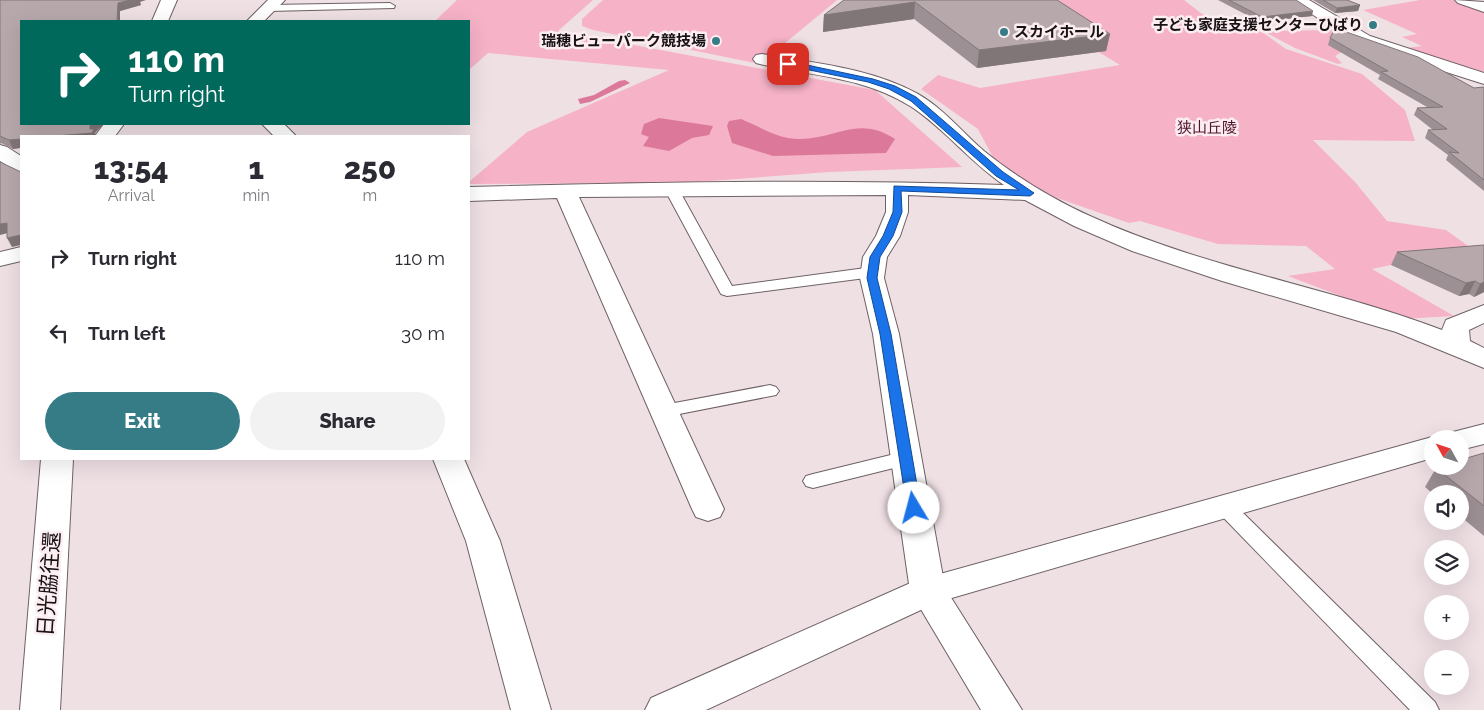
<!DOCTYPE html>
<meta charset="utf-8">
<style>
:root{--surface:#fff;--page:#f2f2f3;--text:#2b2b33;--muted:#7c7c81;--accent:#367c87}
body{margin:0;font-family:Raleway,"Noto Sans JP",sans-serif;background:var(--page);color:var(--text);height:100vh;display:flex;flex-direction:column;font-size:19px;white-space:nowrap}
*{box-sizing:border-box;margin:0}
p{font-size:16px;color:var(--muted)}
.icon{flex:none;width:28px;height:28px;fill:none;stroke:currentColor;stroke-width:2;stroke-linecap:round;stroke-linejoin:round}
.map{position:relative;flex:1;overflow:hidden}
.drawer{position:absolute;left:20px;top:135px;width:450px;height:325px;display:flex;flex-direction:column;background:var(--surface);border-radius:0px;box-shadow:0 5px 20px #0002}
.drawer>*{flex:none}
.top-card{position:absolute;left:20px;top:20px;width:450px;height:105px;border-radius:0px;box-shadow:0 5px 20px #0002;background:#00695c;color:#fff;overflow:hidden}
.needle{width:32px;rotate:310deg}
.fabs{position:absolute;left:1424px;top:430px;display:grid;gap:10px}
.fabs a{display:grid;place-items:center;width:45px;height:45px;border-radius:50%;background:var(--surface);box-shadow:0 5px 20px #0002;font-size:25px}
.pin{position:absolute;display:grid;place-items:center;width:42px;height:42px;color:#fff;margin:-21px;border-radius:10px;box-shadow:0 2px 8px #0006}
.me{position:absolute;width:55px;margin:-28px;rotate:352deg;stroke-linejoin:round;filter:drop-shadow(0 0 4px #0008)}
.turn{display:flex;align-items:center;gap:18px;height:105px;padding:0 25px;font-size:22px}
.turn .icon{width:65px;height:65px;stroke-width:2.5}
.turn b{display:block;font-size:35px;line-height:42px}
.eta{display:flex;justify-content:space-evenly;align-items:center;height:85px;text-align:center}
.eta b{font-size:30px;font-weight:800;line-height:35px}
.cta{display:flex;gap:10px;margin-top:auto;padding:10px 25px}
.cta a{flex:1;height:58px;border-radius:30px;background:var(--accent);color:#fff;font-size:20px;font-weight:800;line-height:58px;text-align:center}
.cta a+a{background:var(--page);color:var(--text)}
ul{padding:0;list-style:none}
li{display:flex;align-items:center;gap:15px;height:75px;padding:0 25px}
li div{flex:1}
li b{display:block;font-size:19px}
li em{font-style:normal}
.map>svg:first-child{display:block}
</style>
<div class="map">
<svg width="1484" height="710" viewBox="0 0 1484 710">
<rect width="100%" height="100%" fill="#efe0e4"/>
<g fill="#f6b2c7">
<path d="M457,0H593L558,31L875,90L962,167L829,172L684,183L469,184V182L527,132L669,70L488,53L469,70V21H435Z"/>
<path d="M603,0H837L760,64L593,30L582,26V19Z"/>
<path d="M1013,0H1184L1202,14L1262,32L1286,49L1362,74L1405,110L1415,141L1313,140L1355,182L1387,221L1446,230L1471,248L1372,269L1454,316L1401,319L1288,276L1335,269L1306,246L1218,244L1140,221L1129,223L1005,180L978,129L921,89L938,75L980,88L1120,65Z"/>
<path d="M1420,0H1457L1484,9V72L1406,48L1422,46L1402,37L1417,34L1363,10Z"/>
<path d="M1336,30L1357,42L1335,56L1342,63L1338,64L1295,48L1263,31Z"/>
</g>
<g fill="#dc799b">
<path d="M625,80L630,83L590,102L580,104L578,99L594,95L619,81Z"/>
<path d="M659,118L713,126L709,135L692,138L669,151L643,146L649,137L641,134L644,124Z"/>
<path d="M741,119C756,125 772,135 788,138C830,145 854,112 895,139L886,153L773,156L732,143L727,126L729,121Z"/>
</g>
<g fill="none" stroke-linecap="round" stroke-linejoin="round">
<g stroke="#6e6165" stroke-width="2">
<g id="service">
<path d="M390,3L395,6L394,8L269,11L264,8L269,5Z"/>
<path d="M672,186L679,190L732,286L873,267L881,272L873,277L727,296L721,294L665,190Z"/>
<path d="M770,385L776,387L779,391L776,395L664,417L657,415L655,411L657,407L664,405Z"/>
<path d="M907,451L914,453L917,458L914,463L813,488L806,486L803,481L806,476L813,474Z"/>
<path d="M1225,499L1232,502L1435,702L1439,710H1410L1218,512L1215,507L1218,502Z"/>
</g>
</g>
<g stroke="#6e6165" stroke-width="2">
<g id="minor">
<path d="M161,0H177L168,21H152Z"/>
<path d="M268,0H285L264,21H247Z"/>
<path d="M1290,0H1309L1370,36L1484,73V84L1358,44Z"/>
<path d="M762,54C814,63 871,68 918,94C944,109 962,132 984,151C1016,177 1053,199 1090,216C1203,268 1326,286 1442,330L1446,320L1484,305V323L1469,330L1470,341L1484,348V368L1396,332L1222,281L1132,251L1074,226L1025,200L908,195V212L900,236L887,257L884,278L899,334L945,588L1022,710H981L910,591L873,334L860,278L863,257L876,236L886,212V195L579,197L724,509L720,517L708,521L696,517L692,509L557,198L469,201V187C647,182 825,179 1004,185C970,162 943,127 910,106C863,76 808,76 756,63L753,59L756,55Z"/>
<path d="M104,124H124L115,136H95Z"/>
<path d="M262,124H284L296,136H274Z"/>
<path d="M21,247V261L0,266V252Z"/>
<path d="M433,459H464L500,541L551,710H511L466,541Z"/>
</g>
</g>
<g stroke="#6e6165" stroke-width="2">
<g id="tertiary">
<path d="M1455,0L1484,2V12L1458,3Z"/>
<path d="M0,145L7,147L21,156V172L14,170L0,161Z"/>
<path d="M1484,424V444L1460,450V439H1446L1449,433Z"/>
<path d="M1432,437L1436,439H1432V458L938,602L706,710H645L651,698L915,581Z"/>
<path d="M41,459H73L60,710H20Z"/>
</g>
</g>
<use href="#service" fill="#fff" fill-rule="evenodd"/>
<use href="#minor" fill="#fff" fill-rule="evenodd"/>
<use href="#tertiary" fill="#fff" fill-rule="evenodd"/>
</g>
<g fill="#9d9094">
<path d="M0,0L140,2L141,5L120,11L21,124H103L95,133L13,149L1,143L0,145Z"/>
<path d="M844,0H1057L1110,34L1106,51L977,68L914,19L823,32L824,15Z"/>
<path d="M1218,0H1296L1312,16L1260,22Z"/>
<path d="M1313,0H1347L1360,5L1358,11L1335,13Z"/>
<path d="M1330,38L1474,88L1484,87V191L1446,160L1448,155L1425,138L1428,130H1433L1414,115L1417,108L1427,107L1378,79L1380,75L1328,45Z"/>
<path d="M1484,245V292L1474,297L1469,294L1459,296L1391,265L1397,252Z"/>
<path d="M1484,453V536L1460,516V494H1433L1425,487L1436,468Z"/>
</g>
<g fill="#807678">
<path d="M130,0H146L140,2L141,5L120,11V21H117L118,3Z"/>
<path d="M915,2L914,19L823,32L824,15Z"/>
<path d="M1360,5L1358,11L1335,13L1337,8Z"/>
<path d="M1313,11L1312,16L1260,22L1262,17Z"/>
<path d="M1110,34L1106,51L977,68L979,50Z"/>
<path d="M92,124H103L95,133L96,136H56L90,129V126Z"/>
<path d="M21,139V148L13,149L9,140Z"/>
<path d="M7,223L12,232L0,235V224Z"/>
<path d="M21,235V245L12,247L7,238Z"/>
<path d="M1475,281L1469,294L1459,296L1466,283Z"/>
<path d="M1484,282V292L1474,297L1480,284Z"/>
</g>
<g fill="#b7a8ac" stroke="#807678">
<path d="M0,0H130L118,3L117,21H21V124H92L90,126V129H94L92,133L56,136H21V139L9,140L0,136Z"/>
<path d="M844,0H1057L1110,34L979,50L915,2L824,15Z"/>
<path d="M1229,0H1296L1313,11L1262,17Z"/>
<path d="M1323,0H1347L1360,5L1337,8Z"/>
<path d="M1335,28L1418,57L1474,88L1484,87V180L1449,152L1459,153L1428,130L1447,129L1417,108L1443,107L1381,72L1388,71L1330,38Z"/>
<path d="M0,162L21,172V235L7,238V223L0,224Z"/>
<path d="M1484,245V282L1480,284L1475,281L1466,283L1397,252Z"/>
<path d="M1484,453V506L1436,468L1441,466H1460V460Z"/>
</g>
<path fill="#1a73e8" stroke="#114b97" d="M788,61L873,79L895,86L916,97L1003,172L1034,193L1030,196L901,191L902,212L893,236L880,257L877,278L891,334L921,508L914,513L907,508L880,334L867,278L870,257L883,236L893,212L894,186L1019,190L996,176L911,101L889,89L868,82L785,65V62Z"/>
<g fill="#367c87" stroke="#fcedf1" stroke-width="2">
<circle cx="1373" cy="25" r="5"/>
<circle cx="1004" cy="32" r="5"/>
<circle cx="716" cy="41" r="5"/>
</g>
<g text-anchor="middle" stroke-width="5" stroke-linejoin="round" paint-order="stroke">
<g font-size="15" font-weight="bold" fill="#161113" stroke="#fcedf1" text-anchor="end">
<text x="1363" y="30">子ども家庭支援センターひばり</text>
<text x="1014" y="37" text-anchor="start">スカイホール</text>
<text x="706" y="46">瑞穂ビューパーク競技場</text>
</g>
<g font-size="15" fill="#50122c" stroke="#fcedf1">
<text x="1207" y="133">狭山丘陵</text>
</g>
<g font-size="21" fill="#161113" stroke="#fcedf1">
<text transform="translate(49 584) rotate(-86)" y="7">日光脇往還</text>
</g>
</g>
</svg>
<div class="fabs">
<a><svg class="needle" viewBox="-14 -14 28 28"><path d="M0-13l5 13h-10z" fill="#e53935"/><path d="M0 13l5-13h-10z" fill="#7c7c81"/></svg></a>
<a><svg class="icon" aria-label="sound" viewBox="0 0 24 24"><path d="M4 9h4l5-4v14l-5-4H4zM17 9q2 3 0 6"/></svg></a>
<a><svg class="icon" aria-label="layers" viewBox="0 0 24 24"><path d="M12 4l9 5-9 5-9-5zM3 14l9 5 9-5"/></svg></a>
<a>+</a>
<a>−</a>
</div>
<div class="pin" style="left:788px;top:64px;background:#d93025"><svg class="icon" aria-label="arrive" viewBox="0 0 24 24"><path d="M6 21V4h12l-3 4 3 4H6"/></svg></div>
<svg class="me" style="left:914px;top:508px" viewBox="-20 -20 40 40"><circle r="19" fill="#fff"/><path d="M0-13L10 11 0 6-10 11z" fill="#1a73e8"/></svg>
<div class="top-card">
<div class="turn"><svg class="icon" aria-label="right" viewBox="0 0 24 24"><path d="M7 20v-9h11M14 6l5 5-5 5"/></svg><div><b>110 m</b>Turn right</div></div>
</div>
<section class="drawer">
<div class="eta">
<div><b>13:54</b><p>Arrival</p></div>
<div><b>1</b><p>min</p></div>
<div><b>250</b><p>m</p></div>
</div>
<ul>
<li><svg class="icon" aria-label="right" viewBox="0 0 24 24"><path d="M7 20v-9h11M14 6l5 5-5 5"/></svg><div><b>Turn right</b></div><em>110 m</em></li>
<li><svg class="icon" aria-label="left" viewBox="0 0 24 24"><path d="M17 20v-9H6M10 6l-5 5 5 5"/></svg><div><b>Turn left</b></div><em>30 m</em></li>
</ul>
<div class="cta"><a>Exit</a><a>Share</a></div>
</section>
</div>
